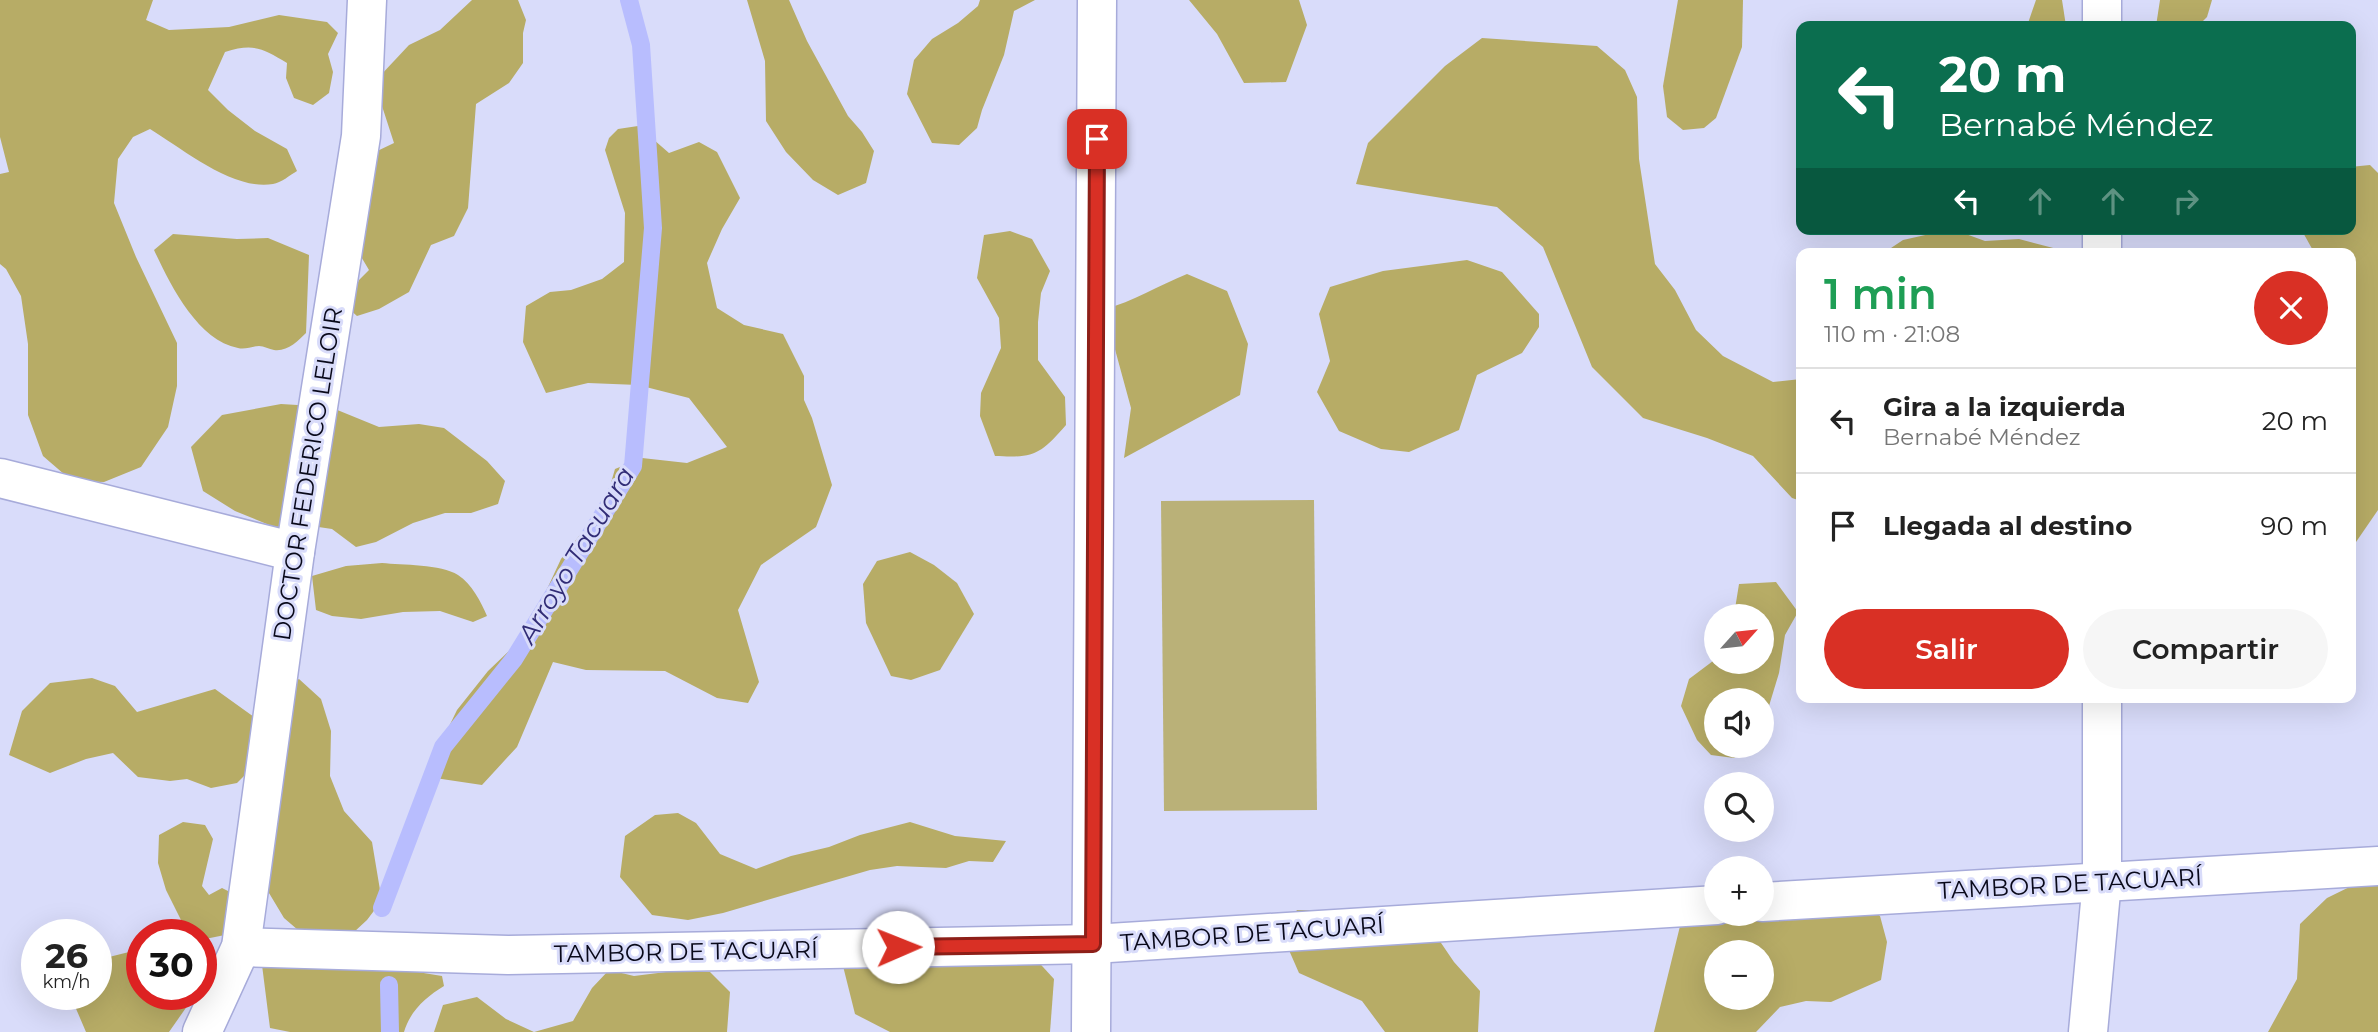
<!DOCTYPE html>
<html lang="es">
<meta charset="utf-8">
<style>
:root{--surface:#fff;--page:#f6f6f6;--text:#222;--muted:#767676;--line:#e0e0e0;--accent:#d93025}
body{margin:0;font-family:Montserrat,sans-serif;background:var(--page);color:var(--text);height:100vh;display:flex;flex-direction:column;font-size:26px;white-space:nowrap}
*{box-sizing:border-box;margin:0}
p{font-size:23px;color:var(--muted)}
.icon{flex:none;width:38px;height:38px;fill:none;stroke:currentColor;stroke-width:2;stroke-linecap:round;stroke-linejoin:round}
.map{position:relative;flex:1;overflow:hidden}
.side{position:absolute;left:1796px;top:248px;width:560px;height:455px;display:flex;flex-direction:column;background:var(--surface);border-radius:14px;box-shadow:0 7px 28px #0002}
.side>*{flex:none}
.guide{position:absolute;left:1796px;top:21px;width:560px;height:214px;border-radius:14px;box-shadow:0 7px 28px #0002;background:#0b6e4f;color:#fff;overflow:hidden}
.needle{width:46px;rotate:63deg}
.tools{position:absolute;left:1704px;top:604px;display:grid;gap:14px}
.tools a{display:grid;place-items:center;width:70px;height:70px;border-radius:50%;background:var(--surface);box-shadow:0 7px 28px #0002;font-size:35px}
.speed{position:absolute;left:21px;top:919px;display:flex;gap:14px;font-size:35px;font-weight:700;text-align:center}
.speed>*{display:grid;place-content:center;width:91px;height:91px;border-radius:50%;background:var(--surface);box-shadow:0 7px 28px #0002;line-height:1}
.speed small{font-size:18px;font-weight:400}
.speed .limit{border:10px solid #d22;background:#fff;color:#111}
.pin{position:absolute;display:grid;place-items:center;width:60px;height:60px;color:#fff;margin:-30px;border-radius:14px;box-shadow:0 4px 10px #0006}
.me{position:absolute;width:77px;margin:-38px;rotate:89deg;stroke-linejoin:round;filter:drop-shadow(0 0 5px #0008)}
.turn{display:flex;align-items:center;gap:24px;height:147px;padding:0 28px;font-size:32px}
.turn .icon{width:91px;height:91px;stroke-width:2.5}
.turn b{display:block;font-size:49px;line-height:60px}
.lanes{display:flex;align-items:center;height:66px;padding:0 28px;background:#0003;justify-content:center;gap:35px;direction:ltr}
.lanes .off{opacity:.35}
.round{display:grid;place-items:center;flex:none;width:74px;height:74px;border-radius:37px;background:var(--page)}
.headline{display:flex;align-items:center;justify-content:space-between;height:119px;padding:0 28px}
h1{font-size:42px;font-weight:600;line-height:52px;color:#1e9e55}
.cta{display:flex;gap:14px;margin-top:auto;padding:14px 28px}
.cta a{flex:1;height:80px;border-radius:42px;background:var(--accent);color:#fff;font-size:28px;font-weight:600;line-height:80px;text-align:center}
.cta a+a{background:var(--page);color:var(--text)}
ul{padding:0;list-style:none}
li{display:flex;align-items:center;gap:21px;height:105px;padding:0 28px;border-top:2px solid var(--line)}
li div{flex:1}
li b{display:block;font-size:26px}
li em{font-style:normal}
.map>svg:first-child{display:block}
</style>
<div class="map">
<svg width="2378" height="1032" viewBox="0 0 2378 1032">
<rect width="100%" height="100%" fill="#d9dcfa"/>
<path fill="#bab178" d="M1314,500L1317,810L1164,811L1161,501Z"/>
<g fill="#b7ac66" fill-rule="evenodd">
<path d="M0,0H153L146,20L169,30L229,27L279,15L327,22L338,33L328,54L333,72L329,93L313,105L294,98L286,78L287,63C263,48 253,43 225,52L208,90L228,110L255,131L287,149L297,171C290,175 281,183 273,184C233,191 183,149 150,129L133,137L118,159L114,203L136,257L177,343V386L168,427L141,467L104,482L72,481L43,456L28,415V344L21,296L6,269L0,264V174L9,172L0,137Z"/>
<path d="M472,0H518L526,20L523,33V63L509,83L476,104L468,208L454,236L431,245L409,292L379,309L357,316L347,307L359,280L369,270L344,228L348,165L394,143L382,106L379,77L409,45L440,30Z"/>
<path d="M747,0H789L807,41L848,116L862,132L874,151L866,183L838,195L813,180L786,152L766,121L765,61Z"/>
<path d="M980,0H1035L1014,11L1004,55L982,110L977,128L959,145L932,143L907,94L914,60L932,39L958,23L978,6Z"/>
<path d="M1189,0H1299L1307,25L1286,82L1244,83L1217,34Z"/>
<path d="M1678,0H1743L1742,47L1716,118L1704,128L1683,130L1667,117L1663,86Z"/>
<path d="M2036,0H2062L2066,26H2027Z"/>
<path d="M2160,0H2212L2207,17L2198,26H2156Z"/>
<path d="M1482,38L1597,46L1625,70L1637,97L1639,159L1655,264L1675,290L1696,330L1723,356L1773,382L1801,379V501L1792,498L1753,456L1707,438L1643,418L1592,367L1543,247L1497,207L1356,184L1368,143L1445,66Z"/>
<path d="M638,126L669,153L699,142L717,152L740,198L722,229L707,263L717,308L744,325L783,334L804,376V400L812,418L832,485L816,527L761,565L738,610L759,682L748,703L717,698L665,671L586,670L553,662L517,747L482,785L435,778L440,745L457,710L488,671L513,647L540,604L561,559L605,503L615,469L642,458L687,463L727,447L689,398L638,385L588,383L546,393L523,342L526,306L550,292L571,290L602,279L624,262L625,213L605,150L609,138L618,129Z"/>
<path d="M2370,165L2378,173V510L2356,542L2350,558V254H2315L2301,229H2350V167Z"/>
<path d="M1952,229L1985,241L2019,239L2061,250L2062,254H1882L1903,240Z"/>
<path d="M1010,231L1032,239L1050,271L1041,293L1038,322V360L1065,397L1066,425C1040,455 1034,458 995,456L980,416L981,393L1001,348L999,318L977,278L984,235Z"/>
<path d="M173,234L237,239L268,238L309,255L306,333C298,341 287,352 274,350C269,349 264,346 259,346C252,346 245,350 238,348C197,340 170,284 154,250Z"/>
<path d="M1467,260L1502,272L1539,314V327L1522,353L1477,375L1459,430L1409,452L1381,449L1339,431L1317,392L1330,361L1319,314L1330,287L1383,271Z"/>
<path d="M1187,274L1227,291L1248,344L1240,395L1124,458L1131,408L1104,309C1133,302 1159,285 1187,274Z"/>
<path d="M281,404L330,407L379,427L419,424L444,428L487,461L505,481L498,504L471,513H445L413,523L376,542L356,547L332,529L305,525L274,527L235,511L203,491L191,447L222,415Z"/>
<path d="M910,552L934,565L957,583L974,614L940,670L911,680L891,676L866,623L863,584L877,561Z"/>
<path d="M382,563C402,565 441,564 458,575C472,584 481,602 487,616L473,622L440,611L403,612L361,619L332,616L316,610L312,576L346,566Z"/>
<path d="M1776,582L1798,612L1785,635L1779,673L1762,729V700H1717V746H1751L1734,758L1711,755L1697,740L1681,706L1689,679L1717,658V662H1762V616L1734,615L1739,584Z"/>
<path d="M92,678L115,686L137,712L215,689L254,717L253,767L237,783L211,788L187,779L170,781L138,777L113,753L86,759L50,773L9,755L22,711L50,683Z"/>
<path d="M299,679L321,699L331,731L330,776L344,811L372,842L381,896L376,908L367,920L354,932L305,936L284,918L263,883L281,688Z"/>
<path d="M678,813L696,823L720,854L756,869L791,856L829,847L860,835L910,822L955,836L1006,841L993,862L969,861L946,868L897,866L870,870L723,913L688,920L652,915L620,877L625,836L655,815Z"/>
<path d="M183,822L205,825L213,839L202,886L209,895L222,888L236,895L225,935L205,939L184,926L166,890L158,863L159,835Z"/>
<path d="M2378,873V1032H2268L2297,979L2300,924L2327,898Z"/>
<path d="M1861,903L1880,916L1887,942L1881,980L1831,1002L1806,1001L1780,1007L1756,1032H1654L1682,918L1717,914H1762ZM1717,952H1762V998H1717Z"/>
<path d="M1297,910H1331L1437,937L1454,962L1480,991L1478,1032H1385L1362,1001L1299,973L1281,932Z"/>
<path d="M1021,943L1054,979L1050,1032H890L855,1014L843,966Z"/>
<path d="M129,952L142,956V994H188L190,1002L169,1032H86L74,1004L75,994H96V962L101,959Z"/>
<path d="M262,965L387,967L442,976L444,986C426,997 410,1011 404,1032H290L270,1028Z"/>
<path d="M609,970L634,976L674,971L710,972L730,992L727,1032H434L443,1005L477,997L506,1019L534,1032L573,1021L592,988Z"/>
</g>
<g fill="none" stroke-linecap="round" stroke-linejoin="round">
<g stroke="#b8bdfe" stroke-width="18">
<path d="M382,908L443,747L514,659L633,466L653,228L641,45L629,0"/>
<path d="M389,985L390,1032"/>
</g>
<g stroke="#a7abda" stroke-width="41">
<g id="street">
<path d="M2102,26V0"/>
<path d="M2102,254V229"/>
<path d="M0,478L295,552"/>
<path d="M1762,902L2378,866"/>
<path d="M241,947L508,955L1093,944L1717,905"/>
<path d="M202,1032L241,947L295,552L361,136L367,0"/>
<path d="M1091,1032L1097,0"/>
<path d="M2088,1032L2102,881V698"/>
</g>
</g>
<use href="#street" stroke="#fff" stroke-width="38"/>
</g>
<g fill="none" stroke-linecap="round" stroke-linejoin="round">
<g stroke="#8d1f18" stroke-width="18">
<path id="route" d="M898,947L1093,944L1097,139"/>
</g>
<use href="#route" stroke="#d93025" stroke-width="12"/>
</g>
<g text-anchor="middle" stroke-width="6" stroke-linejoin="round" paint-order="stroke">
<g font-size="24" fill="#09091a" stroke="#d9dcfa">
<text transform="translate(308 474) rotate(-81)" y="8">DOCTOR FEDERICO LELOIR</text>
<text transform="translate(2070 884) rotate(-3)" y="8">TAMBOR DE TACUARÍ</text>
<text transform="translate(1252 934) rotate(-4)" y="8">TAMBOR DE TACUARÍ</text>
<text transform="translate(686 952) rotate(-1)" y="8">TAMBOR DE TACUARÍ</text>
</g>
<g font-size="26" font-style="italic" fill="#312c76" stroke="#d9dcfa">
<text transform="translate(576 555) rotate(-59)" y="9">Arroyo Tacuara</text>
</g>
</g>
</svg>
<div class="tools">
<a><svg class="needle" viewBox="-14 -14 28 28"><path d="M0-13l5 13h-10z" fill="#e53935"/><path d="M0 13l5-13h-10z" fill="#767676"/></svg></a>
<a><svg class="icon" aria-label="sound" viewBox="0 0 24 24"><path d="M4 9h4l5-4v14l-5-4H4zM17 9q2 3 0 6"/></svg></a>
<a><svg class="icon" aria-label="search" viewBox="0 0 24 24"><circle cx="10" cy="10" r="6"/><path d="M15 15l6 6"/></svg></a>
<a>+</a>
<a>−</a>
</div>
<div class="speed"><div>26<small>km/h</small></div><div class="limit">30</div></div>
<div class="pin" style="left:1097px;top:139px;background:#d93025"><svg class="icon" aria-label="arrive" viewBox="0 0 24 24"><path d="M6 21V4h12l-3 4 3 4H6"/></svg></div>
<svg class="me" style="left:898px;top:947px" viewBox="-20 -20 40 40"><circle r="19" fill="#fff"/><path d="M0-13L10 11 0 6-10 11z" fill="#d93025"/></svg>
<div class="guide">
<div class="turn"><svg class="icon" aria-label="left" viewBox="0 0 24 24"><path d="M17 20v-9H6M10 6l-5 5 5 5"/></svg><div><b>20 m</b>Bernabé Méndez</div></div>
<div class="lanes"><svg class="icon" aria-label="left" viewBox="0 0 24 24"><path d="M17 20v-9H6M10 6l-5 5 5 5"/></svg><svg class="icon off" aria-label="ahead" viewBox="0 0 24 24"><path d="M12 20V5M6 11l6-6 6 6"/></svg><svg class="icon off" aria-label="ahead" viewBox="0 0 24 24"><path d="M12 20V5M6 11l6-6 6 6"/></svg><svg class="icon off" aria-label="right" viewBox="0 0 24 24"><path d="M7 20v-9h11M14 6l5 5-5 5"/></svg></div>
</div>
<section class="side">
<div class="headline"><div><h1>1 min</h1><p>110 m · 21:08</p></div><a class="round" style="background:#d93025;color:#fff"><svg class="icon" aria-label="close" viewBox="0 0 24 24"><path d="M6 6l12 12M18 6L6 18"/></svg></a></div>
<ul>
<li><svg class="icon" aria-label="left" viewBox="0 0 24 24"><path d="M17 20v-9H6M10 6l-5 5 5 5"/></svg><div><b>Gira a la izquierda</b><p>Bernabé Méndez</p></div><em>20 m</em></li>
<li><svg class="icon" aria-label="arrive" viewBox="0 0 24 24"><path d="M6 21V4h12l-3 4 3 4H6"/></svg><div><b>Llegada al destino</b></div><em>90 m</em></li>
</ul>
<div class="cta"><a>Salir</a><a>Compartir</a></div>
</section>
</div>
